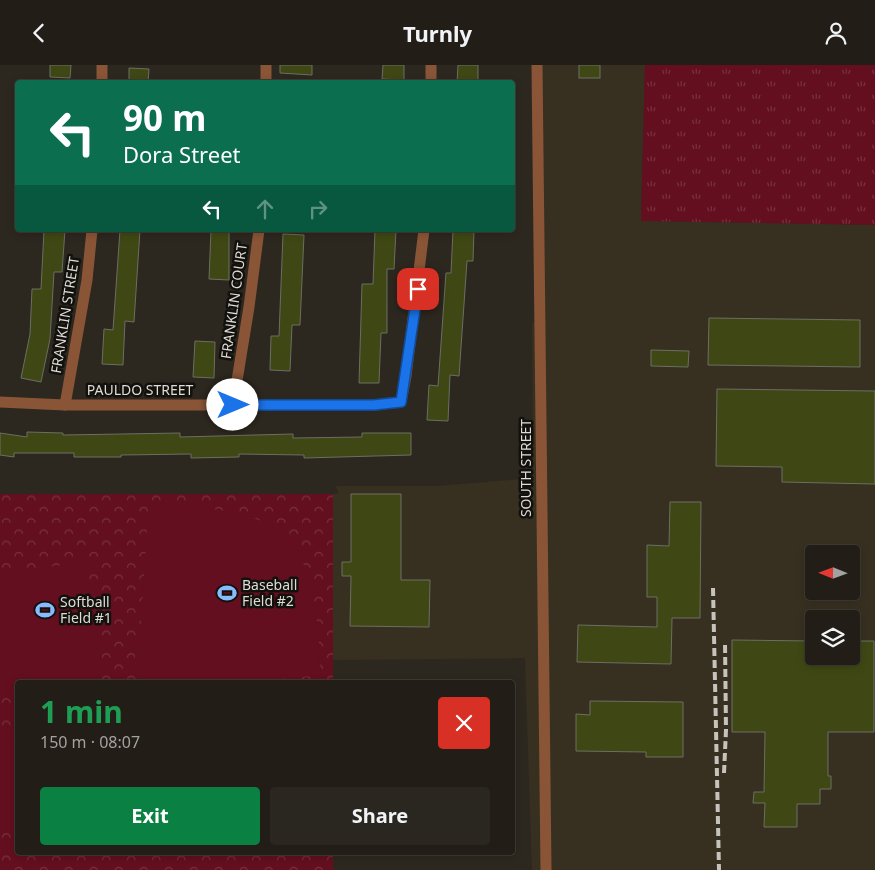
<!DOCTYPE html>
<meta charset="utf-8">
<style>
:root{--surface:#221e17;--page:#2a2720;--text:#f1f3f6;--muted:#a2a2a1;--line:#3f3c36;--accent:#0b8043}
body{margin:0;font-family:"Noto Sans",sans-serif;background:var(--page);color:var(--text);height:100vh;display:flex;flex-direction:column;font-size:19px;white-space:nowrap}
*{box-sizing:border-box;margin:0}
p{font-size:16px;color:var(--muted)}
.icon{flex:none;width:28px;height:28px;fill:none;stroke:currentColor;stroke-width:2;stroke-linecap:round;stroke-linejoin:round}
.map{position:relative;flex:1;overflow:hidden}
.sheet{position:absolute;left:15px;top:615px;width:500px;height:175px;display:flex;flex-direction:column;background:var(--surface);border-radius:5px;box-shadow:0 2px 8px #0003,0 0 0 1px var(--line)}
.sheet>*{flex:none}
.guide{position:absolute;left:15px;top:15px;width:500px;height:152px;border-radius:5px;box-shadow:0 2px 8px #0003,0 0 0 1px var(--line);background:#0b6e4f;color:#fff;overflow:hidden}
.needle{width:32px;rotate:271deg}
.controls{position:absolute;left:805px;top:480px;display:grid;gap:10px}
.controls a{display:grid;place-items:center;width:55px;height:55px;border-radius:5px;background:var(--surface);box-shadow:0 2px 8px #0003,0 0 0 1px var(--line);font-size:25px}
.pin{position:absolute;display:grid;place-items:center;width:42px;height:42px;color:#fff;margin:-21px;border-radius:10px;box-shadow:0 2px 8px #0006}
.me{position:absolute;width:55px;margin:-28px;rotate:90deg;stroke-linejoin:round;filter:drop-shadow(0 0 4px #0008)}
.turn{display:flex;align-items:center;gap:18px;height:105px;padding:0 25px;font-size:22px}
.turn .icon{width:65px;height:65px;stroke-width:2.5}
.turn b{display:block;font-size:35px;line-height:42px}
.lanes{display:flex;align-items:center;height:48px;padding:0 25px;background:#0003;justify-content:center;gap:25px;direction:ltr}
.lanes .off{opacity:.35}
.round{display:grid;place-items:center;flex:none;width:52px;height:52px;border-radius:5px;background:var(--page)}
.head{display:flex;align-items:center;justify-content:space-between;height:85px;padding:0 25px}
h1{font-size:30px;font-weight:700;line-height:38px;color:#1e9e55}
.button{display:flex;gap:10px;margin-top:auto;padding:10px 25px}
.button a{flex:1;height:58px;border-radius:5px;background:var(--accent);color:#fff;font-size:20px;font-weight:700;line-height:58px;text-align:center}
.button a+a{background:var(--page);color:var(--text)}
header{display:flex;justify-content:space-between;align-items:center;height:65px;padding:0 25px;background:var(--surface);font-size:22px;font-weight:700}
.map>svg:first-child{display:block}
</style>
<header><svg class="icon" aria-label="back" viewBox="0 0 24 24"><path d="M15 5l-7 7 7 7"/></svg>Turnly<svg class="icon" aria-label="person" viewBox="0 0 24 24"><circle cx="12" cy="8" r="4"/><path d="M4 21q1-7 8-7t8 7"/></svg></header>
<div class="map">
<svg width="875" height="805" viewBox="0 0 875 805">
<defs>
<pattern id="grass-tufts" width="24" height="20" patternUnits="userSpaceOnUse" patternTransform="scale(1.25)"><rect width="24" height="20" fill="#630f1f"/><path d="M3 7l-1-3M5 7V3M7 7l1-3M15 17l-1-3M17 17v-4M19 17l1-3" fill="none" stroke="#79313f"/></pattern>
<pattern id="forest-crowns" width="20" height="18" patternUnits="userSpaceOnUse" patternTransform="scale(1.25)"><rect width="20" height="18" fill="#630f1f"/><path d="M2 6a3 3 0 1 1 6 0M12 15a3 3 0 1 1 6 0" fill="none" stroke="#79313f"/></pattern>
</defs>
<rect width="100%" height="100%" fill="#2d281f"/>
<path fill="#373021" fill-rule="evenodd" d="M536,0H645L641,156L875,160V805H532L525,593L333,595V429L339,428L336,421H439L533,413L532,258H538ZM814,489H851V526H814ZM814,554H851V591H814Z"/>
<path fill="url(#grass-tufts)" d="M645,0H875V160L641,156Z"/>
<path fill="url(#forest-crowns)" d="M0,429H333V617L18,618V788H333V805H0Z"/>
<g fill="#630f1f">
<path d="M149,437C185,442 227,442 261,456C319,479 317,559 321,610L234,618L143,617L135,609V590L139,586Z"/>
<path d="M86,497L94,575H98V608L89,617L33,618L0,615V514L19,506Z"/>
<path d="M17,670H18L17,773L0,759V673Z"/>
</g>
<g fill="#3f4814" stroke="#6c6e63">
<path d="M50,0H71L70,13L50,12Z"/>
<path d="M280,0H312V10L280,8Z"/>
<path d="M383,0H404V15L382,14Z"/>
<path d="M458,0H478V18H457Z"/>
<rect x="579" y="0" width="21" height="13"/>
<path d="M129,3L149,4L148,18H129Z"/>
<path d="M44,165H65L62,207H54L50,274L41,317L21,313L30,269L32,224H41Z"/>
<path d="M120,165H140L134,257L125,256L123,300L102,299L104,264L113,265Z"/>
<path d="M211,165H229V215L209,214Z"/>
<path d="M375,165H396L394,204H387V268H381L379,318H359L362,219H373Z"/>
<path d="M453,165H474L473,196H467L459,311L450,310L448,356L427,355L429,320L438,321L446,208H451Z"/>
<path d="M283,169L304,170L300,260H292L290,306L270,305L271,271H279Z"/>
<path d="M709,253L860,255V302L708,300Z"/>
<path d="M195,276L215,277L214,313L193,312Z"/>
<path d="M651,285L689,286L688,302L651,301Z"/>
<path d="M717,324L875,326V419L782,417V402L716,401Z"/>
<path d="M27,367L63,368V370L180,368V372L293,369V373L362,372V368H411V390L304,393V390L239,389V392L191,393V389L121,390V392H74V388H14V392L0,390V368L27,372Z"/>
<path d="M351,429H401V515H430L429,562L350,561L351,511H342V497H351Z"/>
<path d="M670,437H701L700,553H672L671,599L577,597L578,560L657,562V532H647V480L669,481Z"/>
<path d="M732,575L814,576V591H851V576H874V667H828V711H831V724H820V739H797V762H764L765,738H753L754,727H764L765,667H732Z"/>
<path d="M590,636L683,637V692H646V687L576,686V649L590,650Z"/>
</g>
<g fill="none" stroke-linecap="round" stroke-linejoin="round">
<g stroke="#8a5537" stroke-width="11">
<path d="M266,0V18"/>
<path d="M537,0L546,805"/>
<path d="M102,18V0"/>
<path d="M431,18V0"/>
<path d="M0,337L65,340H374L401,337L406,311L424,165"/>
<path d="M65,340L87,215L92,165"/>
<path d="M233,340L249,242L259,165"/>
</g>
<g stroke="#c6c2bc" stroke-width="4" stroke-dasharray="8 4" stroke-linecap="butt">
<path d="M713,523L719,805"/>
<path d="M724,708L726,665L725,577"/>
</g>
</g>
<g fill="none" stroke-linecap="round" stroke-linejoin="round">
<g stroke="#114b97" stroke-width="12">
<path id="route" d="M233,340H374L401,337L418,224"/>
</g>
<use href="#route" stroke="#1a73e8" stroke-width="9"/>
</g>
<defs>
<g id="stadium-bare" transform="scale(1.5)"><path d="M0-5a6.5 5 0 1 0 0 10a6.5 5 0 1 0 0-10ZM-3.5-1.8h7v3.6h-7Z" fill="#87bbfb" stroke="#13110d" stroke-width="2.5" paint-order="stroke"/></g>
</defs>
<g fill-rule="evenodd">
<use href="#stadium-bare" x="227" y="528"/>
<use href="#stadium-bare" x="45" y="545"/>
</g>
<g text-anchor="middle" stroke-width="5" stroke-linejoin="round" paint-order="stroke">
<g font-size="14" fill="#dfdcd6" stroke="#13110d">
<text transform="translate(234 236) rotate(-82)" y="5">FRANKLIN COURT</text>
<text transform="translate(65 250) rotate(-81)" y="5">FRANKLIN STREET</text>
<text x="140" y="330">PAULDO STREET</text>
<text transform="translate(526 403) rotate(-90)" y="5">SOUTH STREET</text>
</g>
<g font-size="14" fill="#dfdcd6" stroke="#13110d" text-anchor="start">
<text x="242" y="525">Baseball<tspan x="242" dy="16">Field #2</tspan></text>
<text x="60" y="542">Softball<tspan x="60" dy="16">Field #1</tspan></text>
</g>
</g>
</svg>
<div class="controls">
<a><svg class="needle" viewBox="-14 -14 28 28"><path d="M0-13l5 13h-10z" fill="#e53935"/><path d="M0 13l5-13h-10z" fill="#a2a2a1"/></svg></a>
<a><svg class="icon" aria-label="layers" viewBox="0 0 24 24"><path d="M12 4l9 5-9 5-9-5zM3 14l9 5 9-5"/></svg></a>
</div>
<div class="pin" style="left:418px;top:224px;background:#d93025"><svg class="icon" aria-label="arrive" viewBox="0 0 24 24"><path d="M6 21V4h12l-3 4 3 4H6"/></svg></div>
<svg class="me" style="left:233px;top:340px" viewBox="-20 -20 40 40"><circle r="19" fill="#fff"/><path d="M0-13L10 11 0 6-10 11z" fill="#1a73e8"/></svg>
<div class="guide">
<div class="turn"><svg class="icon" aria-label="left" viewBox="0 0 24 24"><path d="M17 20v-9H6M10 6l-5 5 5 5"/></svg><div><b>90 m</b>Dora Street</div></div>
<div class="lanes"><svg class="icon" aria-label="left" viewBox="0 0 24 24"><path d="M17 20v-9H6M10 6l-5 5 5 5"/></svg><svg class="icon off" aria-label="ahead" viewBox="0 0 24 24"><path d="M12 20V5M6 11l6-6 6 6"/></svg><svg class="icon off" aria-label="right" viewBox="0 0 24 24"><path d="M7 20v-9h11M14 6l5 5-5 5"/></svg></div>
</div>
<section class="sheet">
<div class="head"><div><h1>1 min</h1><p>150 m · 08:07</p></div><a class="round" style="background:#d93025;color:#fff"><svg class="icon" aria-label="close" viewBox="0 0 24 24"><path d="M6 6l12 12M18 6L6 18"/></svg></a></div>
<div class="button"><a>Exit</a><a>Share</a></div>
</section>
</div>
